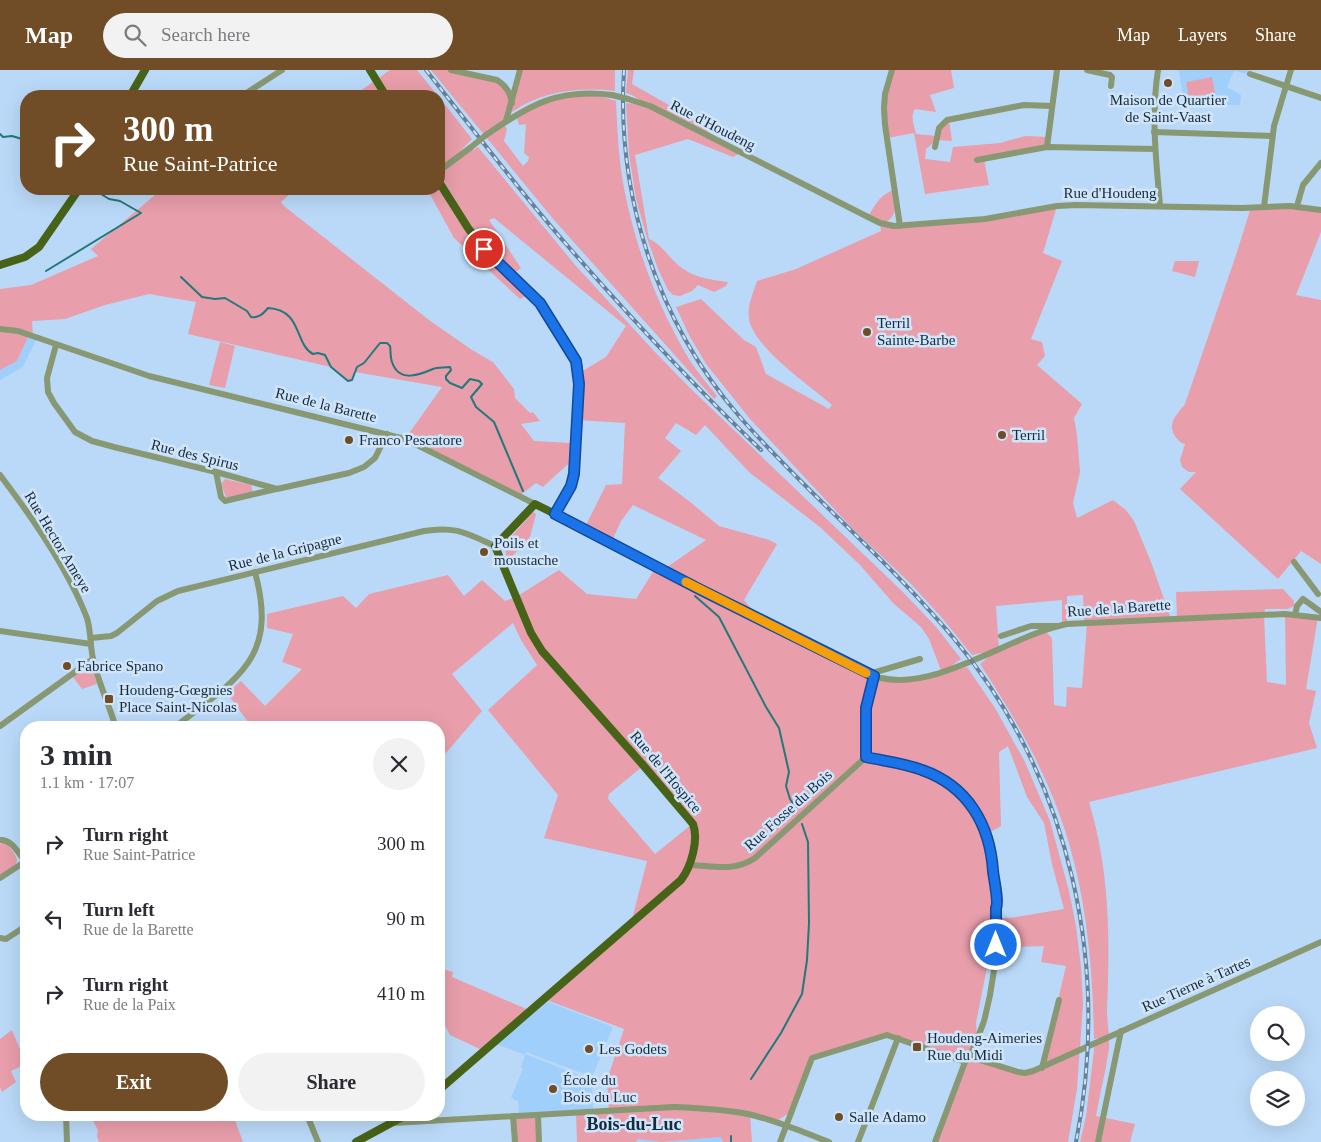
<!DOCTYPE html>
<meta charset="utf-8">
<style>
:root{--surface:#fff;--page:#f2f2f3;--text:#2b2b33;--muted:#7c7c81;--accent:#704d26}
body{margin:0;font-family:Georgia,serif;background:var(--page);color:var(--text);height:100vh;display:flex;flex-direction:column;font-size:19px;white-space:nowrap}
*{box-sizing:border-box;margin:0}
p{font-size:16px;color:var(--muted)}
.icon{flex:none;width:28px;height:28px;fill:none;stroke:currentColor;stroke-width:2;stroke-linecap:round;stroke-linejoin:round}
.map{position:relative;flex:1;overflow:hidden}
.drawer{position:absolute;left:20px;top:651px;width:425px;height:400px;display:flex;flex-direction:column;background:var(--surface);border-radius:20px;box-shadow:0 5px 20px #0002}
.drawer>*{flex:none}
.banner{position:absolute;left:20px;top:20px;width:425px;height:105px;border-radius:20px;box-shadow:0 5px 20px #0002;background:#704d26;color:#fff;overflow:hidden}
.tools{position:absolute;left:1250px;top:936px;display:grid;gap:10px}
.tools a{display:grid;place-items:center;width:55px;height:55px;border-radius:50%;background:var(--surface);box-shadow:0 5px 20px #0002;font-size:25px}
.pin{position:absolute;display:grid;place-items:center;width:42px;height:42px;color:#fff;margin:-21px;border:2px solid #fff;border-radius:50%;box-shadow:0 1px 5px #0007}
.me{position:absolute;width:55px;margin:-28px;rotate:0deg;stroke-linejoin:round;filter:drop-shadow(0 0 4px #0008)}
.turn{display:flex;align-items:center;gap:18px;height:105px;padding:0 20px;font-size:22px}
.turn .icon{width:65px;height:65px;stroke-width:2.5}
.turn b{display:block;font-size:35px;line-height:42px}
.round{display:grid;place-items:center;flex:none;width:52px;height:52px;border-radius:26px;background:var(--page)}
.summary{display:flex;align-items:center;justify-content:space-between;height:85px;padding:0 20px}
h1{font-size:30px;font-weight:700;line-height:38px}
.cta{display:flex;gap:10px;margin-top:auto;padding:10px 20px}
.cta a{flex:1;height:58px;border-radius:30px;background:var(--accent);color:#fff;font-size:20px;font-weight:700;line-height:58px;text-align:center}
.cta a+a{background:var(--page);color:var(--text)}
ul{padding:0;list-style:none}
li{display:flex;align-items:center;gap:15px;height:75px;padding:0 20px}
li div{flex:1}
li b{display:block;font-size:19px}
li em{font-style:normal}
header{display:flex;align-items:center;gap:30px;box-sizing:border-box;height:70px;padding:0 25px;background:var(--accent);color:#fff}
header strong{font-size:24px}
nav{display:flex;gap:28px;margin-inline-start:auto;font-size:18px}
.search{width:350px;height:45px;background:var(--page);display:flex;align-items:center;gap:12px;box-sizing:border-box;padding:0 18px;border-radius:28px;color:var(--muted);font-size:19px}
.map>svg:first-child{display:block}
</style>
<header>
<strong>Map</strong>
<div class="search"><svg class="icon" aria-label="search" viewBox="0 0 24 24"><circle cx="10" cy="10" r="6"/><path d="M15 15l6 6"/></svg>Search here</div>
<nav><a>Map</a><a>Layers</a><a>Share</a></nav>
</header>
<div class="map">
<svg width="1321" height="1072" viewBox="0 0 1321 1072">
<rect width="100%" height="100%" fill="#bad9f8"/>
<g fill="#a0cffb">
<path d="M1175,0H1249L1248,4L1234,1L1227,17L1241,25L1240,35L1184,34L1179,1Z"/>
<path d="M29,265L37,268L23,297L0,310V300L17,291Z"/>
<path d="M546,931L613,957L593,1005H587L526,982L525,984L591,1010L593,1039L519,1043L518,1031L511,1028L523,999L521,997L525,985L496,974Z"/>
<path d="M721,1067L723,1072H637L638,1069L662,1072Z"/>
</g>
<g fill="#e89eab" fill-rule="evenodd">
<path d="M390,0H417L438,26H353Z"/>
<path d="M431,0H451L497,10L511,27L503,53L507,59L504,71L523,96L528,91L529,87L524,83L526,54L519,55L516,44L534,34L590,23L616,31C617,54 618,77 621,100C631,166 655,232 689,289C697,302 708,314 717,326L714,329L554,150Z"/>
<path d="M522,0H615V21C579,17 543,21 512,42L513,30Z"/>
<path d="M628,0H634L632,14L690,47L725,75L740,83L733,87L688,69L635,85L649,169C661,174 667,185 676,193C692,208 708,209 728,212L726,216L714,222L698,215L692,221L680,226L673,225L668,220L658,199L647,168L636,129L629,84L626,33L648,35L632,25L626,23Z"/>
<path d="M892,0H951L954,18L930,25L936,42L915,39C910,47 914,55 916,64L937,66L939,58L949,50L952,71L937,70L926,79L925,89L950,92L953,77L1000,73L1025,66L1049,67L1047,77L984,89L989,115L925,124L914,63L887,68L884,38Z"/>
<path d="M1212,7L1215,23L1189,28L1186,12Z"/>
<path d="M439,27L472,69L446,96L478,77L576,196L654,281L689,317L904,523L937,558L961,589L943,602L967,597L995,638L1025,692L1050,751L1069,821L1076,856L1081,897L1083,934L1077,1019L1068,1072H935L965,992L887,965L812,988L791,1042L778,1050L750,1045L752,1072H723L721,1067L662,1072L638,1069L636,1072H577L576,1043L609,1041L607,1010L624,959L544,929L631,853L647,791L544,768L558,725L488,640L537,595L521,570L513,553L452,604L482,641L439,691V658L241,657L248,652L227,623L241,611L265,636L302,599L282,592L293,564L267,558V544L343,526L356,538L369,524L448,505L464,526L482,510L505,531L516,527L559,500L587,524L636,529L653,502L640,488L663,500L706,470L633,435L621,451L611,473L584,459L606,415L622,414L625,353L577,350L579,303L606,287L626,256L494,148L489,150L521,198L511,205L530,224L520,229L454,168L427,119H439ZM676,353L696,365L705,355L749,402L821,458L860,495L894,534L921,557L929,569L942,603L883,609L761,550L744,530L777,474L769,470L719,456L689,431L658,408L681,381L665,368ZM1008,676L1027,727L1044,753L1052,794L1064,839L1010,848H997L987,764L1001,756L999,682ZM643,696L692,754L655,784L608,729L609,724ZM997,875L1015,877L1044,876L1041,892L1066,896L1042,998L1018,1002L970,987L977,969L976,953L988,892L996,886Z"/>
<path d="M162,119H295L281,132L284,136L429,250L472,280L493,292L514,319L515,328L530,343L533,342L540,351L521,354L534,371L572,373L571,395H567L543,417L536,413L519,426L405,369L442,317L355,302L352,310L348,311L331,297L188,264L196,232L149,224L105,235L65,249L32,251L33,266L29,265L17,291L0,300V219L31,215L98,186L91,179Z"/>
<path d="M895,120C896,137 898,144 884,154L985,149L1057,136L1043,183L1062,191L1031,269L1042,272L1045,286L1037,295L1082,334L1074,348L1077,365L1080,402L1073,433L1077,448L1113,430L1126,440L1134,451L1151,492L1171,549L1177,548L1176,522L1283,519L1294,531V536L1288,539H1265L1264,545L1267,612L1286,615L1285,544L1318,547L1306,619L1316,621L1309,653L1317,678L1089,732C1110,801 1110,869 1107,940C1107,953 1110,966 1109,978C1106,1001 1100,1023 1096,1046L1135,1054L1130,1072H1080L1086,1046L1095,972L1106,967L1094,969C1093,911 1089,853 1075,796C1058,723 1021,656 980,594L997,580L972,585L943,549L911,514L852,458L750,349L706,294L689,265L676,237L701,229L744,270L756,277L766,304L829,339L832,335C809,315 754,278 749,249C747,236 753,223 757,211L796,199L881,161L880,153L868,147C874,136 881,123 895,120ZM1083,525L1084,553H1087L1082,618L1067,617L1066,637L1054,635L1052,568L1045,561L999,580L996,536L1062,530V555L1067,554V526Z"/>
<path d="M1251,137L1321,140V162L1296,225L1321,230V494L1301,481L1278,509L1180,419L1196,402H1189L1182,397L1180,390L1185,374C1177,372 1169,360 1173,351C1175,346 1181,339 1185,334L1236,185Z"/>
<path d="M1175,191H1199L1195,207L1172,201Z"/>
<path d="M220,272L235,276L225,318L209,315Z"/>
<path d="M225,409L251,415L253,422L230,428L226,427L221,414Z"/>
<path d="M533,442L536,444L530,467L510,489L506,485L505,474Z"/>
<path d="M86,597L92,600L97,614L82,619L72,606Z"/>
<path d="M2,773L7,774C23,793 19,793 0,806V774Z"/>
<path d="M439,898L453,902L452,907L531,941L484,981L450,965L442,950L439,949Z"/>
<path d="M12,960L26,994L11,1001L16,1012L2,1022L0,1017V969Z"/>
<path d="M95,1045H233L243,1072H99L97,1066L98,1060L91,1047Z"/>
<path d="M538,1045L539,1072H515L513,1046Z"/>
</g>
<g fill="none" stroke-linecap="round" stroke-linejoin="round">
<g stroke="#217979" stroke-width="2">
<path d="M0,64L3,67L12,66L22,69L26,77"/>
<path d="M46,201L141,143L120,131L109,129L93,119"/>
<path d="M181,207L202,227L215,229L225,228L247,241L251,247C259,248 263,244 268,238C303,240 294,274 313,284L318,283L325,285L331,297L348,311L352,310L357,297L364,293L380,273H387L390,276C391,281 390,287 392,292C399,313 419,305 433,299C438,297 444,298 450,297L451,300L446,306V309L450,313L462,318L470,309L479,311L482,314L471,327L476,337L494,352L523,421"/>
<path d="M695,526L719,547L766,637L779,658L789,702L786,716L790,729L796,738"/>
<path d="M751,1009L781,963L802,924L807,890L809,853L808,772L802,754"/>
<path d="M731,1072V1066"/>
</g>
<g stroke="#879873" stroke-width="6">
<path d="M451,0L497,10C506,16 510,22 512,33"/>
<path d="M892,0L885,24L884,38L885,55L900,156"/>
<path d="M1087,0L1110,5L1112,7L1111,16"/>
<path d="M1158,0C1151,45 1156,90 1160,135"/>
<path d="M1250,4L1321,28"/>
<path d="M242,26L282,0"/>
<path d="M628,29L650,36L868,147L880,153L894,156L985,149L1057,136L1076,135L1242,138L1290,136L1321,140"/>
<path d="M506,51L520,0"/>
<path d="M1154,62L1272,66"/>
<path d="M486,65C529,35 558,18 612,25"/>
<path d="M935,77L939,58L947,50L1024,35L1052,36"/>
<path d="M1047,77L1057,0"/>
<path d="M977,90L1047,77L1155,79"/>
<path d="M439,101L470,78"/>
<path d="M1297,136L1303,115L1321,93"/>
<path d="M1264,137L1274,56L1291,0"/>
<path d="M0,259L18,261L149,306L405,369L535,434"/>
<path d="M56,275L47,308L48,322L54,333L75,362L92,371L114,377L216,402L277,419L349,403L364,397L375,388L387,364"/>
<path d="M216,402L221,427L225,431L276,419"/>
<path d="M0,405C32,447 68,499 87,548C91,561 90,575 93,589C98,612 109,634 116,658"/>
<path d="M555,444L701,520L863,602C869,604 874,607 881,608C938,621 1011,565 1067,554L1285,544L1321,548"/>
<path d="M1294,492L1318,524"/>
<path d="M1295,545L1297,536L1303,529L1321,542"/>
<path d="M0,561L91,574"/>
<path d="M1001,566L1031,556H1056"/>
<path d="M91,568L111,566L117,563L157,531L178,521L424,461C456,456 466,463 495,476"/>
<path d="M869,604L920,589"/>
<path d="M0,656L93,589"/>
<path d="M174,658C236,608 279,591 255,502"/>
<path d="M866,687C884,691 904,693 922,700C957,712 986,744 991,781C993,794 992,808 995,820C996,825 997,829 998,835L996,838C998,876 994,914 984,951C980,963 974,975 970,987L965,992L935,1072"/>
<path d="M866,687V638L874,606"/>
<path d="M0,770C12,769 18,783 25,791"/>
<path d="M691,795C714,796 734,802 755,788L866,687"/>
<path d="M0,808L26,791"/>
<path d="M0,868L6,869L26,856"/>
<path d="M970,987L1018,1002L1025,1003L1033,1001L1321,872"/>
<path d="M1042,998L1059,930"/>
<path d="M66,1045L67,1072"/>
<path d="M307,1045L318,1072"/>
<path d="M538,1045L539,1072"/>
<path d="M513,1046L515,1072"/>
<path d="M393,1053L674,1037C698,1038 723,1039 748,1044C775,1050 803,1062 829,1072"/>
<path d="M780,1072L812,988L887,965L965,992"/>
<path d="M858,1072L898,968"/>
<path d="M1098,1072L1121,961"/>
</g>
<g stroke="#476318" stroke-width="8">
<path d="M370,0L386,26"/>
<path d="M130,26L145,0"/>
<path d="M439,112L468,158L484,179L540,233L576,291L579,298V313L574,404L571,416L555,444L535,434L495,476L531,563L542,581L643,695L693,754C699,770 691,797 681,810L439,1020"/>
<path d="M0,195L25,187L39,177L79,119"/>
<path d="M356,1072L406,1045"/>
</g>
<g stroke="#67819a" stroke-width="4">
<g id="rail">
<path d="M426,0C472,58 517,118 566,174C628,245 693,315 761,380"/>
<path d="M624,0C616,125 657,251 739,346C807,424 889,490 956,571C1071,710 1111,897 1076,1072"/>
</g>
</g>
<use href="#rail" stroke="#d0e5fa" stroke-width="2" stroke-dasharray="5.5" stroke-linecap="butt"/>
<g stroke="#879873" stroke-width="6">
<path d="M612,25L628,29"/>
<path d="M470,78L486,65"/>
</g>
</g>
<g fill="none" stroke-linecap="round" stroke-linejoin="round">
<g stroke="#114b97" stroke-width="12">
<path id="route" d="M484,179L540,233L576,291L579,314L574,404L571,416L555,444L701,520L874,606L866,638V687C884,691 904,693 922,700C968,716 990,755 993,801C994,810 999,832 996,838V875"/>
</g>
<use href="#route" stroke="#1a73e8" stroke-width="9"/>
<path stroke="#f59e0b" stroke-width="9" d="M686,512L866,603"/>
</g>
<g fill="#704d26" stroke="#d0e5fa" stroke-width="2">
<circle cx="1168" cy="13" r="5"/>
<circle cx="867" cy="262" r="5"/>
<circle cx="1002" cy="365" r="5"/>
<circle cx="349" cy="370" r="5"/>
<circle cx="484" cy="482" r="5"/>
<circle cx="67" cy="596" r="5"/>
<rect x="104" y="624" width="10" height="10" rx="2.5"/>
<rect x="912" y="972" width="10" height="10" rx="2.5"/>
<circle cx="589" cy="979" r="5"/>
<circle cx="553" cy="1019" r="5"/>
<circle cx="839" cy="1047" r="5"/>
</g>
<g text-anchor="middle" stroke-width="5" stroke-linejoin="round" paint-order="stroke">
<g font-size="15" fill="#152a3d" stroke="#d0e5fa" text-anchor="start">
<text x="1168" y="35" text-anchor="middle">Maison de Quartier<tspan x="1168" dy="17">de Saint-Vaast</tspan></text>
<text x="877" y="258">Terril<tspan x="877" dy="17">Sainte-Barbe</tspan></text>
<text x="1012" y="370">Terril</text>
<text x="359" y="375">Franco Pescatore</text>
<text x="494" y="478">Poils et<tspan x="494" dy="17">moustache</tspan></text>
<text x="77" y="601">Fabrice Spano</text>
<text x="119" y="625">Houdeng-Gœgnies<tspan x="119" dy="17">Place Saint-Nicolas</tspan></text>
<text x="927" y="973">Houdeng-Aimeries<tspan x="927" dy="17">Rue du Midi</tspan></text>
<text x="599" y="984">Les Godets</text>
<text x="563" y="1015">École du<tspan x="563" dy="17">Bois du Luc</tspan></text>
<text x="849" y="1052">Salle Adamo</text>
</g>
<g font-size="15" fill="#152a3d" stroke="#d0e5fa">
<text transform="translate(713 55) rotate(27)" y="5">Rue d'Houdeng</text>
<text x="1110" y="128">Rue d'Houdeng</text>
<text transform="translate(326 335) rotate(14)" y="5">Rue de la Barette</text>
<text transform="translate(195 385) rotate(14)" y="5">Rue des Spirus</text>
<text transform="translate(58 472) rotate(59)" y="5">Rue Hector Ameye</text>
<text transform="translate(285 482) rotate(-14)" y="5">Rue de la Gripagne</text>
<text transform="translate(1119 538) rotate(-4)" y="5">Rue de la Barette</text>
<text transform="translate(666 702) rotate(50)" y="5">Rue de l'Hospice</text>
<text transform="translate(788 740) rotate(-42)" y="5">Rue Fosse du Bois</text>
<text transform="translate(1196 914) rotate(-24)" y="5">Rue Tierne à Tartes</text>
</g>
<g font-size="18" font-weight="bold" fill="#152a3d" stroke="#d0e5fa">
<text x="634" y="1060">Bois-du-Luc</text>
</g>
</g>
</svg>
<div class="tools">
<a><svg class="icon" aria-label="search" viewBox="0 0 24 24"><circle cx="10" cy="10" r="6"/><path d="M15 15l6 6"/></svg></a>
<a><svg class="icon" aria-label="layers" viewBox="0 0 24 24"><path d="M12 4l9 5-9 5-9-5zM3 14l9 5 9-5"/></svg></a>
</div>
<div class="pin" style="left:484px;top:179px;background:#d93025"><svg class="icon" aria-label="arrive" viewBox="0 0 24 24"><path d="M6 21V4h12l-3 4 3 4H6"/></svg></div>
<svg class="me" style="left:996px;top:875px" viewBox="-20 -20 40 40"><circle r="17" fill="#1a73e8" stroke="#fff" stroke-width="3"/><path d="M0-11L8 9 0 5-8 9z" fill="#fff"/></svg>
<div class="banner">
<div class="turn"><svg class="icon" aria-label="right" viewBox="0 0 24 24"><path d="M7 20v-9h11M14 6l5 5-5 5"/></svg><div><b>300 m</b>Rue Saint-Patrice</div></div>
</div>
<section class="drawer">
<div class="summary"><div><h1>3 min</h1><p>1.1 km · 17:07</p></div><a class="round"><svg class="icon" aria-label="close" viewBox="0 0 24 24"><path d="M6 6l12 12M18 6L6 18"/></svg></a></div>
<ul>
<li><svg class="icon" aria-label="right" viewBox="0 0 24 24"><path d="M7 20v-9h11M14 6l5 5-5 5"/></svg><div><b>Turn right</b><p>Rue Saint-Patrice</p></div><em>300 m</em></li>
<li><svg class="icon" aria-label="left" viewBox="0 0 24 24"><path d="M17 20v-9H6M10 6l-5 5 5 5"/></svg><div><b>Turn left</b><p>Rue de la Barette</p></div><em>90 m</em></li>
<li><svg class="icon" aria-label="right" viewBox="0 0 24 24"><path d="M7 20v-9h11M14 6l5 5-5 5"/></svg><div><b>Turn right</b><p>Rue de la Paix</p></div><em>410 m</em></li>
</ul>
<div class="cta"><a>Exit</a><a>Share</a></div>
</section>
</div>
